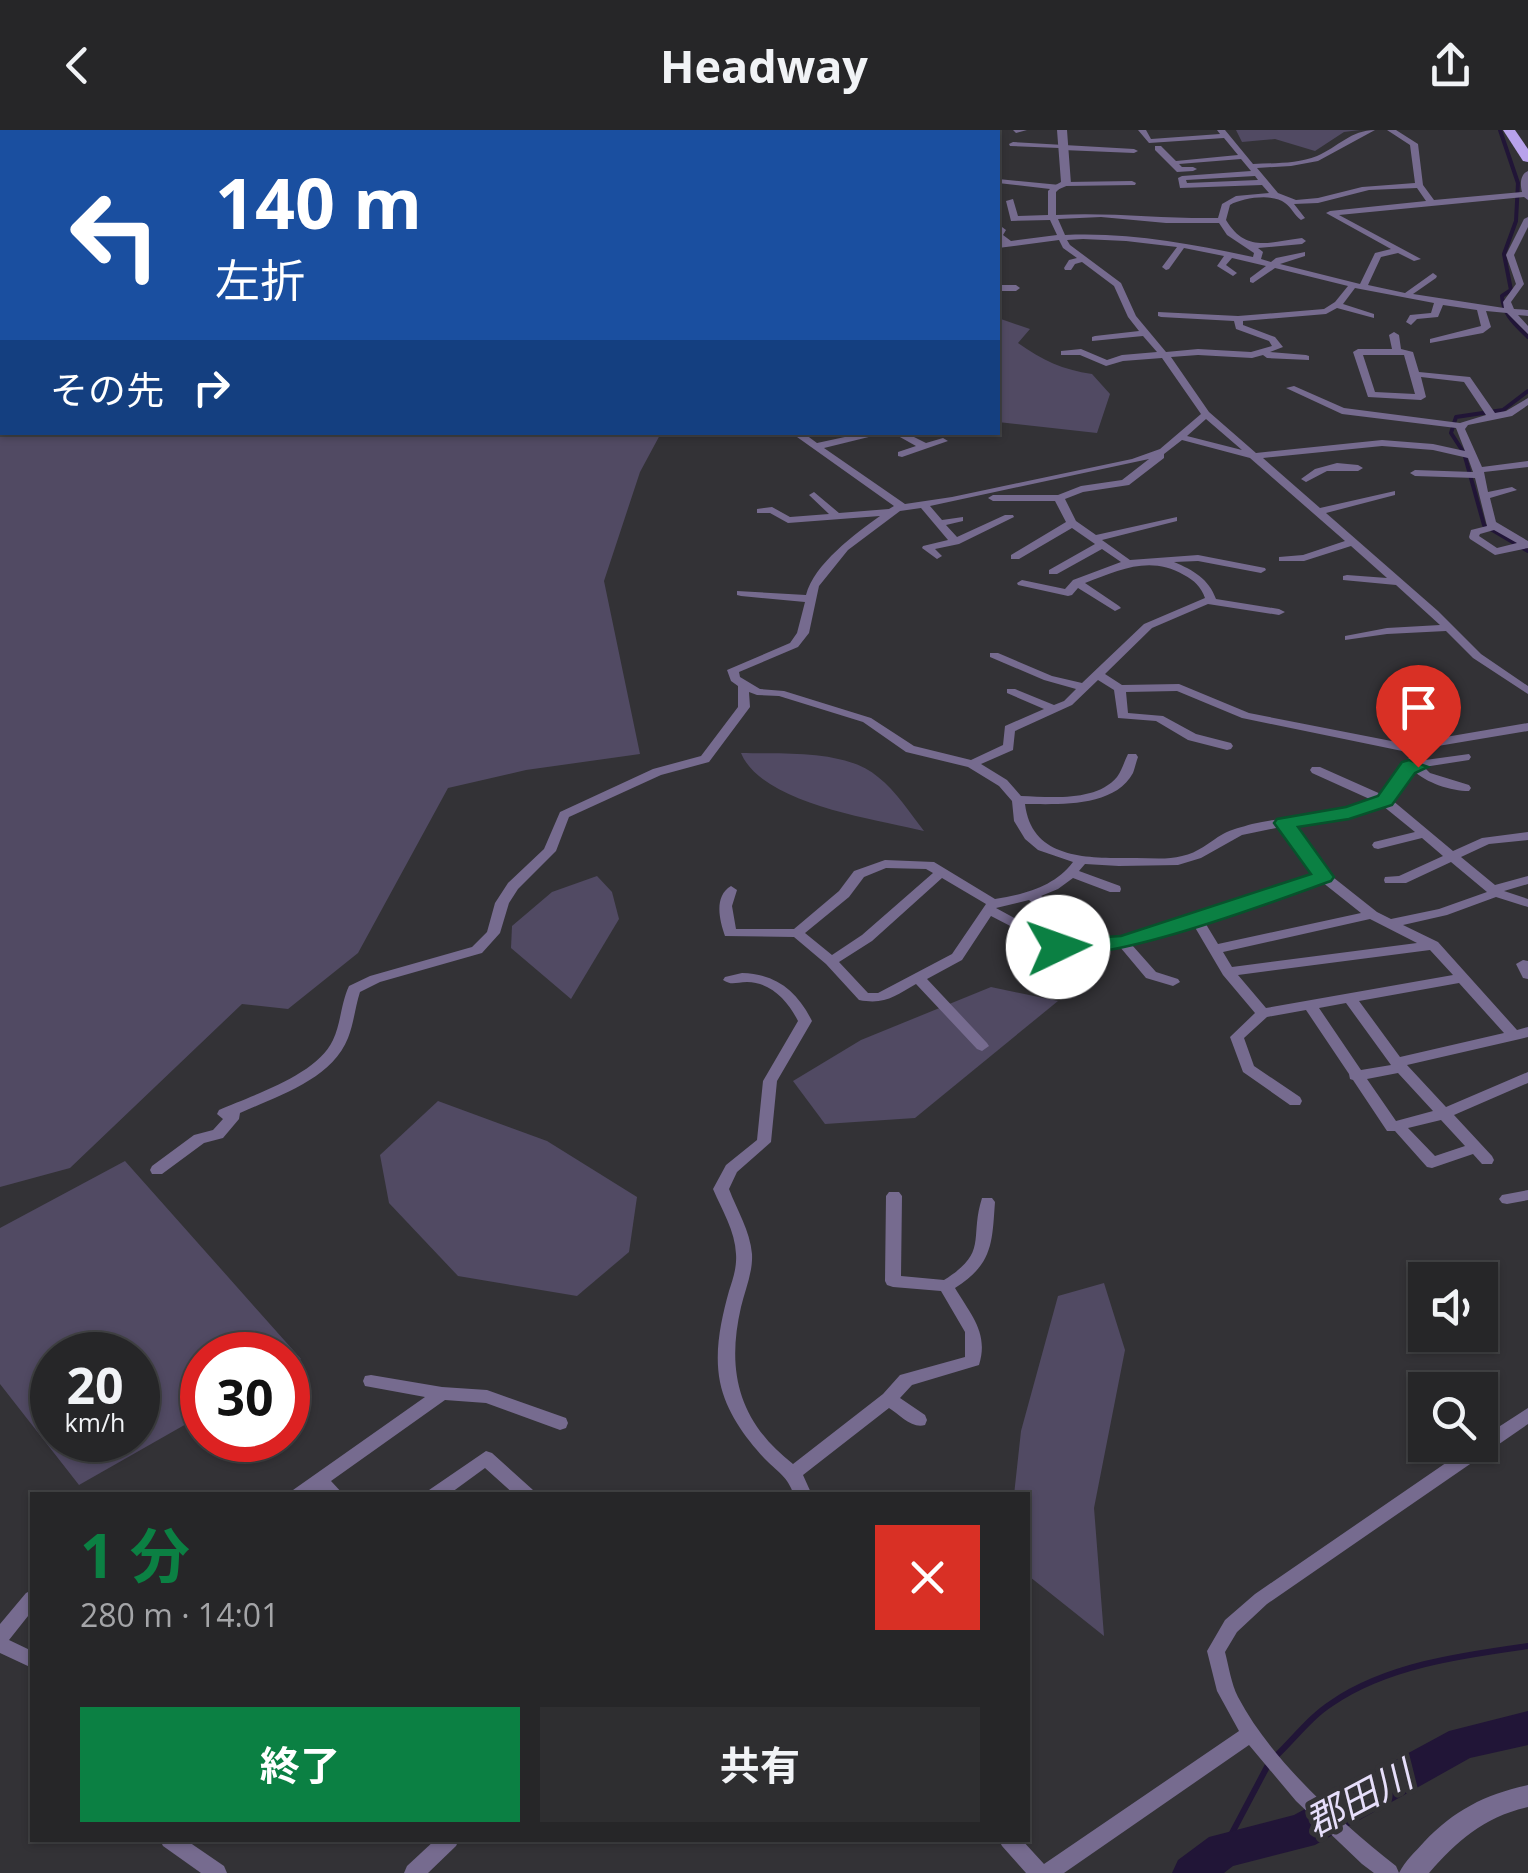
<!DOCTYPE html>
<html lang="ja">
<meta charset="utf-8">
<style>
:root{--surface:#262628;--page:#2e2e30;--text:#f1f3f6;--muted:#a4a5a8;--line:#424345;--accent:#0b8043}
body{margin:0;font-family:"Open Sans","Noto Sans JP",sans-serif;background:var(--page);color:var(--text);height:100vh;display:flex;flex-direction:column;font-size:38px;white-space:nowrap}
*{box-sizing:border-box;margin:0}
p{font-size:32px;color:var(--muted)}
.icon{flex:none;width:55px;height:55px;fill:none;stroke:currentColor;stroke-width:2;stroke-linecap:round;stroke-linejoin:round}
.map{position:relative;flex:1;overflow:hidden}
.details{position:absolute;left:30px;top:1362px;width:1000px;height:350px;display:flex;flex-direction:column;background:var(--surface);border-radius:0px;box-shadow:0 2px 8px #0004,0 0 0 2px var(--line)}
.details>*{flex:none}
.top-card{position:absolute;left:0px;top:0px;width:1000px;height:305px;box-shadow:0 2px 8px #0004,0 0 0 2px var(--line);background:#1a4fa0;color:#fff;overflow:hidden}
.buttons{position:absolute;left:1408px;top:1132px;display:grid;gap:20px}
.buttons a{display:grid;place-items:center;width:90px;height:90px;border-radius:0px;background:var(--surface);box-shadow:0 2px 8px #0004,0 0 0 2px var(--line);font-size:50px}
.speed{position:absolute;left:30px;top:1202px;display:flex;gap:20px;font-size:50px;font-weight:700;text-align:center}
.speed>*{display:grid;place-content:center;width:130px;height:130px;border-radius:50%;background:var(--surface);box-shadow:0 2px 8px #0004,0 0 0 2px var(--line);line-height:1}
.speed small{font-size:25px;font-weight:400}
.speed .limit{border:15px solid #d22;background:#fff;color:#111}
.pin{position:absolute;display:grid;place-items:center;width:85px;height:85px;color:#fff;margin:-102px -42px;border-radius:50% 50% 50% 0;rotate:-45deg;box-shadow:0 0 10px #0007}
.pin .icon{rotate:45deg}
.me{position:absolute;width:110px;margin:-55px;rotate:87deg;stroke-linejoin:round;filter:drop-shadow(0 0 8px #0008)}
.turn{display:flex;align-items:center;gap:35px;height:210px;padding:0 50px;font-size:45px}
.turn .icon{width:130px;height:130px;stroke-width:2.5}
.turn b{display:block;font-size:70px;line-height:85px}
.then{display:flex;align-items:center;height:95px;padding:0 50px;background:#0003;gap:20px;font-size:38px}
.round{display:grid;place-items:center;flex:none;width:105px;height:105px;border-radius:0px;background:var(--page)}
.head{display:flex;align-items:center;justify-content:space-between;height:170px;padding:0 50px}
h1{font-size:60px;font-weight:700;line-height:75px;color:var(--accent)}
.primary-button{display:flex;gap:20px;margin-top:auto;padding:20px 50px}
.primary-button a{flex:1;height:115px;border-radius:0px;background:var(--accent);color:#fff;font-size:40px;font-weight:700;line-height:115px;text-align:center}
.primary-button a+a{background:var(--page);color:var(--text)}
header{display:flex;justify-content:space-between;align-items:center;height:130px;padding:0 50px;background:var(--surface);font-size:45px;font-weight:700}
.map>svg:first-child{display:block}
</style>
<header><svg class="icon" aria-label="back" viewBox="0 0 24 24"><path d="M15 5l-7 7 7 7"/></svg>Headway<svg class="icon" aria-label="share" viewBox="0 0 24 24"><path d="M12 15V3M7 8l5-5 5 5M5 13v7h14v-7"/></svg></header>
<div class="map">
<svg width="1528" height="1743" viewBox="0 0 1528 1743">
<rect width="100%" height="100%" fill="#333236"/>
<g fill="#514a63" fill-rule="evenodd">
<path d="M0,0H29L2,2V302L661,303L640,342L604,451L640,624L526,640L448,658L358,823L288,879L242,874L70,1038L0,1057Z"/>
<path d="M1236,0H1360L1344,2L1315,21L1275,9L1242,12Z"/>
<path d="M998,188L1030,199L1018,213C1042,230 1063,240 1092,244L1110,264L1097,303L998,292Z"/>
<path d="M741,623C781,624 846,619 878,647C896,661 910,683 924,701C875,689 762,674 741,623Z"/>
<path d="M597,746L612,762L619,789L571,869L511,818L512,796L552,762Z"/>
<path d="M991,857L1058,871L915,988L825,994L793,951L861,910Z"/>
<path d="M438,971L547,1011L637,1067L629,1122L577,1166L458,1146L389,1073L380,1025Z"/>
<path d="M125,1031L301,1229L288,1237V1225H202V1285L79,1355L0,1254V1098ZM52,1225H138V1310H52Z"/>
<path d="M1104,1153L1125,1220L1094,1378L1104,1506L1030,1447L1028,1365H1014L1021,1301L1058,1166Z"/>
</g>
<g fill="none" stroke-linecap="round" stroke-linejoin="round">
<g stroke="#211537" stroke-width="4">
<path d="M1500,0L1518,53L1516,91L1504,124L1511,160L1502,166C1503,185 1516,195 1528,207"/>
<path d="M1528,261L1503,280L1456,287L1451,303L1464,323L1484,395L1528,421"/>
</g>
<g stroke="#211537" stroke-width="6">
<path d="M1275,1627C1294,1609 1310,1587 1332,1573C1387,1535 1464,1525 1528,1516"/>
<path d="M1223,1720L1268,1635"/>
</g>
<path fill="#211537" fill-rule="evenodd" d="M1528,1581V1615L1470,1628L1315,1715L1233,1736L1224,1743H1172L1178,1730L1209,1707L1294,1685L1449,1601Z"/>
<g fill="#766b8f" fill-rule="evenodd">
<path d="M486,0H494L492,2H486Z"/>
<path d="M541,0H550L547,2H540Z"/>
<path d="M889,0H909L905,2H889Z"/>
<path d="M942,0H950L951,2H944Z"/>
<path d="M1013,0H1027L1016,3Z"/>
<path d="M1138,0H1146L1151,9L1220,4L1217,0H1225L1253,34C1274,33 1297,34 1317,26C1338,17 1351,0 1375,0L1318,31L1291,36L1257,38L1278,63L1296,70L1318,68L1362,57L1415,53L1410,15L1387,0H1396L1418,14L1423,55L1434,70L1522,62C1520,55 1520,44 1528,41V70L1524,67L1339,85L1421,129L1414,131L1398,123L1381,127L1368,155L1405,163L1433,143L1437,146L1436,148L1413,164L1504,178L1503,172L1516,154L1506,125L1524,89L1528,87V97L1514,125L1524,154L1511,172L1514,179L1528,180V186L1518,185L1528,196V204L1507,183L1486,181L1491,197L1483,203L1430,213V209L1481,196L1477,180L1443,175L1438,187L1417,189L1411,195L1406,192L1410,185L1431,183L1434,173L1355,158L1343,174L1374,184V188L1337,178L1326,184L1243,191V195L1275,207L1283,217L1270,222L1306,225L1309,226V230L1267,228L1263,225L1252,228L1198,225L1171,227L1209,282L1256,323L1382,310L1433,314L1465,321L1456,298L1342,284L1286,258L1294,256L1344,278L1460,293L1486,285L1464,252L1421,247L1426,267L1421,270L1368,267L1353,222L1358,219H1392L1389,205L1394,202L1399,205L1401,219L1413,222L1419,242L1470,247L1495,283L1506,281L1528,268V275L1512,286L1468,295L1465,299L1482,337L1528,331V337L1484,342L1488,362L1512,357L1517,360L1490,368L1496,392L1528,411V418L1495,425L1470,409L1469,407L1471,400L1487,396L1475,348L1415,346L1410,343L1415,340L1473,342L1468,328L1433,320L1382,316L1263,328L1320,378L1395,361V365L1326,383L1438,481L1481,524L1528,556V564L1473,528L1446,501L1387,504L1345,510V506L1387,498L1440,495L1396,455L1343,450V446L1347,445L1387,448L1351,416L1304,431H1279V427L1303,425L1345,411L1250,328L1182,310L1164,324V328L1129,355L1083,362L1065,369L1076,391L1096,405L1177,387V391L1102,410L1130,430L1198,425L1265,438L1266,440L1261,443L1198,431L1174,432C1193,440 1209,449 1216,469L1279,479L1285,482L1279,485L1208,474L1152,498L1105,544L1122,555L1179,554L1249,583L1417,616L1428,610L1528,593V601L1432,617L1418,631L1469,624L1471,627L1469,630L1424,637L1430,643L1469,655L1471,658L1469,661C1451,661 1426,653 1413,640L1400,663L1392,670L1453,721L1482,708L1528,702V710L1489,714L1461,727L1495,755L1528,746V754L1504,761L1528,769V777L1496,767L1447,785L1403,795L1438,812L1517,900L1528,897V907L1520,909L1407,935L1446,977L1528,942V953L1454,985L1492,1026L1494,1030L1492,1034H1482L1473,1024L1432,1038L1427,1037L1395,1001H1387L1353,950L1350,949L1349,944L1306,880L1267,887L1244,908L1254,936L1300,967L1302,971L1300,975H1290L1243,942L1230,907L1255,883L1223,845L1193,794L1132,815L1156,842L1178,849L1180,852L1173,856L1146,848L1120,817L1090,821H1058L991,786L962,830L927,849L987,913L989,916L982,921L977,919L916,854C895,866 885,875 859,870L826,834L794,807L725,806C719,789 714,766 731,756L737,760L732,776L736,799H794L839,761L854,741L885,730L934,732L995,769C1025,764 1054,757 1073,732L1038,720L1025,709L1014,691L1012,671L999,656L968,637L906,622L863,592L779,566L757,565L749,562L750,577L709,632L661,645L569,687L556,721L518,759L509,773L500,803L482,823L380,852L360,862C355,877 354,893 348,908C332,949 278,966 240,983L239,989L223,1008L204,1013L162,1044H152L150,1040L152,1036L194,1005L213,1000L223,989L217,984L219,980C253,965 317,945 333,910C341,893 341,873 349,856L370,846L472,817L487,802L495,773L508,753L544,719L560,682L653,639L701,626L738,577V556L731,551L727,540L790,513L797,503L805,472L741,466L737,465V461L806,465C814,434 855,404 880,386L788,393L770,383H757V379L772,377L790,387L829,384L809,365L814,362L839,383L889,379L894,376L790,302H802L817,313L868,302H889L824,318L905,374L952,367L1132,329L1160,319L1201,284L1162,228L1123,231L1106,236L1080,225H1061V221L1081,219L1107,230L1122,225L1157,222L1143,206L1092,211V207L1095,206L1139,201L1128,187L1114,156L1082,132L1075,134L1071,140H1065L1064,138L1069,130L1077,128L1063,118L1059,110L998,118V114L1002,113L998,109V100L1002,97L1006,100L1003,105L1011,111L1057,105L1050,90L1011,91L1006,71L1013,69L1018,86L1048,85V61L1050,59L998,53V49L1060,55L1061,57L1056,62V85C1110,82 1164,89 1218,88L1222,74L1236,66L1269,63L1262,55L1180,58L1178,48L1182,46L1251,41L1241,29L1179,34L1182,37H1193L1197,39L1193,41L1177,42L1155,20V16H1161L1176,31L1238,25L1224,8L1149,13ZM1255,46L1258,50L1187,53L1186,50ZM1417,58L1426,71L1330,81L1326,83L1391,119L1375,123L1360,154L1280,134L1305,126V122L1276,128L1271,132L1261,129L1263,122L1258,118L1302,114L1306,111L1302,108C1269,112 1246,123 1226,90L1230,75C1242,68 1273,63 1285,73C1291,77 1295,86 1301,90L1305,88L1294,74L1318,73L1369,60ZM1101,87L1166,93H1219L1227,105L1254,123L1253,127C1191,114 1129,102 1065,105L1058,89ZM1083,109L1126,111L1177,117L1162,137L1166,140L1169,139L1184,118L1224,126L1217,136L1233,146L1237,143L1226,135L1232,128L1266,136L1250,148V152L1253,153L1275,138L1348,156L1335,172L1324,179L1238,186L1158,182V186L1161,187L1234,191L1236,199L1269,211L1272,216L1251,222L1198,219L1166,222L1136,186L1121,153L1070,115L1067,110ZM1363,225H1404L1415,264L1375,262ZM1206,289L1242,320L1187,306ZM1149,329L1122,350L1081,356L1058,365H993L988,368L993,371H1055L1066,392L1011,425V429H1019L1072,398L1095,414L1049,440V444H1057L1102,419L1121,432L1073,450L1065,459L1022,450L1017,453L1018,455L1068,466L1072,465L1078,458L1115,481L1121,478L1119,476L1085,453C1119,440 1150,425 1184,445C1194,450 1201,457 1205,468L1144,494L1082,553L1052,546L998,523H990V527L1044,550L1076,559L1064,571L1054,575L1015,559H1007V563L1044,579L1005,596L1003,615L971,630L914,616L871,588L784,561L760,559L740,547L739,542L798,517L809,503L819,456L848,420L900,381L921,378L948,410L923,416L922,418L937,429L942,426L935,419L959,414L1014,387L1013,385H1005L957,407L946,395L963,391V387L942,390L930,376ZM1494,400L1517,413L1497,418L1479,406L1480,404ZM1098,550L1114,560L1118,588L1156,591L1188,610L1227,620L1231,619L1233,616L1231,613L1196,604L1163,586L1128,583L1126,562L1177,561L1242,588L1412,623L1391,658L1383,665L1320,637H1312L1310,640L1312,643L1374,671C1335,686 1293,685 1252,694C1242,697 1232,699 1223,704C1209,712 1198,723 1182,726C1167,730 1151,728 1136,728C1090,728 1032,731 1025,674C1058,674 1114,678 1133,643C1135,638 1136,632 1138,627L1136,624H1128C1124,632 1122,640 1117,647C1096,672 1051,667 1021,666L1007,650L981,634L1013,620L1015,601L1072,575ZM1383,676L1415,702L1374,712L1372,715L1374,718L1378,719L1422,708L1443,726L1399,746L1385,747L1384,750L1385,753H1406L1451,732L1487,762L1439,779L1391,789L1377,782L1329,744L1293,695L1346,687ZM1281,697L1316,745L1122,809L1091,811L1041,766L1058,759L1073,748L1110,762H1120L1121,759L1120,756L1079,741L1085,734L1119,736L1178,735L1201,728L1242,705ZM886,738L926,739L933,743L862,805L832,825L805,803L849,767L864,747ZM942,748L986,774L952,824L878,863H868L839,832L872,811ZM1322,752L1361,783L1218,814L1204,791ZM1029,770L1076,812L1060,813L996,778ZM1370,789L1417,813L1232,837L1223,822ZM1430,820L1453,845L1266,878L1238,845ZM1459,853L1504,903L1400,927L1359,871ZM1346,873L1391,935L1361,940L1319,878ZM1398,943L1433,981L1396,991L1367,949ZM1441,990L1465,1016L1435,1026L1408,998Z"/>
<path d="M1013,12L1134,19L1138,21L1134,23L1063,20L1059,18L1010,16L1009,14Z"/>
<path d="M1132,51L1136,53L1135,55L1066,56L1062,54L1066,52Z"/>
<path d="M998,155H1016L1020,158L1016,161H998Z"/>
<path d="M891,302H904L926,313L943,308L948,311L902,327L898,326V322L916,316Z"/>
<path d="M1337,333L1358,335L1363,338L1358,341H1327L1306,352L1301,349L1315,339Z"/>
<path d="M1523,830L1528,831V849L1523,848L1516,834Z"/>
<path d="M742,843C776,844 797,861 812,891L777,951L771,1012L737,1042L729,1059C737,1080 750,1101 752,1124C753,1142 745,1160 741,1177C726,1242 739,1292 793,1334L883,1264L900,1245L965,1227V1202L941,1161L893,1157L887,1155L885,1151L886,1066L889,1062H899L902,1066L901,1146L944,1150C989,1122 969,1109 982,1068H992L995,1072C992,1113 993,1134 955,1158C971,1185 989,1203 979,1235L912,1255L900,1268L925,1285L927,1290L925,1295C912,1299 900,1285 889,1278L803,1345L812,1365H794C787,1346 780,1344 766,1330C746,1309 726,1282 720,1252C714,1222 721,1190 729,1161C733,1149 737,1137 736,1124C735,1101 722,1080 713,1059L726,1035L757,1010L763,951L798,891C788,871 771,852 747,852C736,852 732,856 723,850L725,847Z"/>
<path d="M1528,1060V1070L1507,1074L1502,1073L1499,1069L1502,1065Z"/>
<path d="M371,1245L442,1257L487,1260L566,1288L568,1293L566,1298L560,1300L486,1273L445,1270L331,1351L344,1365H323L318,1361L312,1365H290L293,1360L425,1267L365,1256L363,1251L365,1246Z"/>
<path d="M1528,1278V1294L1267,1474L1237,1502L1225,1522C1229,1537 1231,1553 1238,1567C1271,1630 1340,1692 1396,1736L1399,1743H1374L1362,1734L1296,1671L1249,1615L1064,1743H1026L1002,1716L999,1710H1022L1044,1734L1239,1601L1217,1561L1207,1521L1225,1490L1255,1464L1472,1315H1480V1309Z"/>
<path d="M486,1321L492,1323L533,1360L536,1365H515L485,1338L448,1365H426L429,1360Z"/>
<path d="M32,1460V1481L9,1510L32,1521V1536L30,1537L0,1523V1494L26,1463Z"/>
<path d="M160,1710H186L224,1736L227,1743H201L163,1716Z"/>
<path d="M435,1710H459L456,1716L428,1743H404L407,1736Z"/>
</g>
<g fill="#766b8f" fill-rule="evenodd">
<path d="M1057,0H1067L1071,54L1057,60L1052,57L1061,52Z"/>
<path d="M1528,1655V1677C1484,1687 1458,1710 1429,1743H1399C1405,1731 1415,1722 1424,1712C1454,1680 1486,1664 1528,1655Z"/>
</g>
<path fill="#9b8ac3" fill-rule="evenodd" d="M614,0H627L629,2H616Z"/>
<path fill="#b8a2eb" fill-rule="evenodd" d="M1503,0H1515L1528,19V32L1523,31Z"/>
</g>
<path fill="#0b8043" stroke="#07532c" stroke-width="2.5" d="M1409,630L1428,637L1415,643L1392,675L1349,689L1298,697L1334,747L1331,751C1288,766 1076,848 1047,817L1058,810L1121,806L1311,744L1274,693L1277,689L1346,677L1378,666L1402,632Z"/>
<g text-anchor="middle" stroke-width="10" stroke-linejoin="round" paint-order="stroke">
<g font-size="38" font-style="italic" fill="#e6defa" stroke="#333236">
<text transform="translate(1359 1669) rotate(-28)" y="13">郡田川</text>
</g>
</g>
</svg>
<div class="buttons">
<a><svg class="icon" aria-label="sound" viewBox="0 0 24 24"><path d="M4 9h4l5-4v14l-5-4H4zM17 9q2 3 0 6"/></svg></a>
<a><svg class="icon" aria-label="search" viewBox="0 0 24 24"><circle cx="10" cy="10" r="6"/><path d="M15 15l6 6"/></svg></a>
</div>
<div class="speed"><div>20<small>km/h</small></div><div class="limit">30</div></div>
<div class="pin" style="left:1418px;top:637px;background:#d93025"><svg class="icon" aria-label="arrive" viewBox="0 0 24 24"><path d="M6 21V4h12l-3 4 3 4H6"/></svg></div>
<svg class="me" style="left:1058px;top:817px" viewBox="-20 -20 40 40"><circle r="19" fill="#fff"/><path d="M0-13L10 11 0 6-10 11z" fill="#0b8043"/></svg>
<div class="top-card">
<div class="turn"><svg class="icon" aria-label="left" viewBox="0 0 24 24"><path d="M17 20v-9H6M10 6l-5 5 5 5"/></svg><div><b>140 m</b>左折</div></div>
<div class="then">その先<svg class="icon" aria-label="right" viewBox="0 0 24 24"><path d="M7 20v-9h11M14 6l5 5-5 5"/></svg></div>
</div>
<section class="details">
<div class="head"><div><h1>1 分</h1><p>280 m · 14:01</p></div><a class="round" style="background:#d93025;color:#fff"><svg class="icon" aria-label="close" viewBox="0 0 24 24"><path d="M6 6l12 12M18 6L6 18"/></svg></a></div>
<div class="primary-button"><a>終了</a><a>共有</a></div>
</section>
</div>
